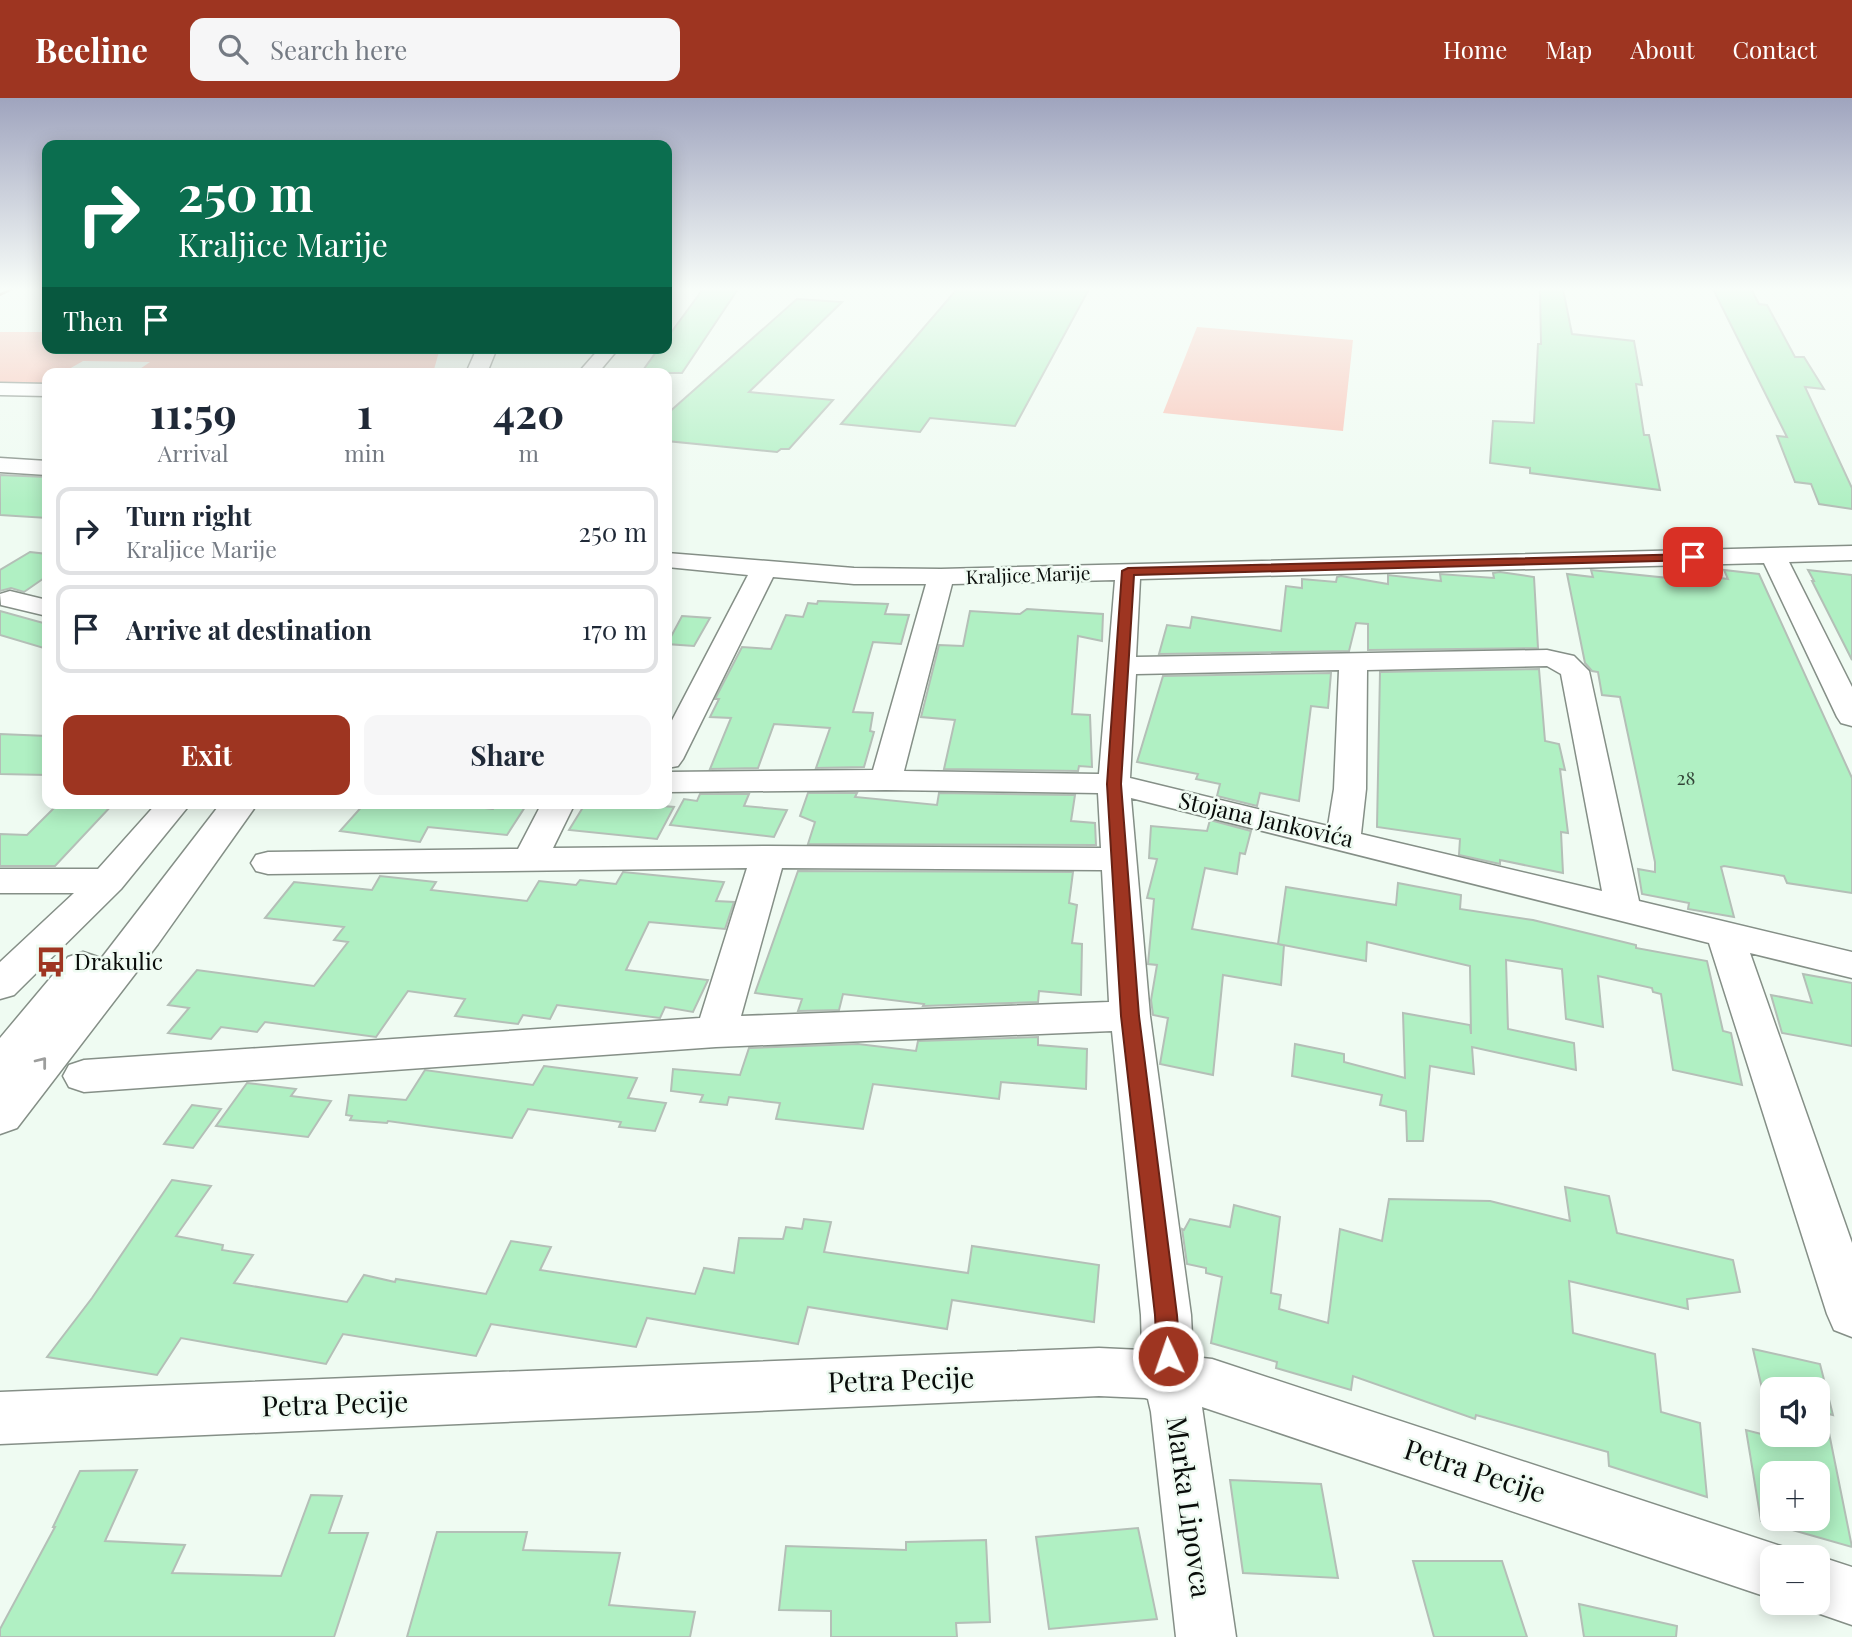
<!DOCTYPE html>
<meta charset="utf-8">
<style>
:root{--surface:#fff;--page:#f6f6f7;--text:#1f2937;--muted:#747a83;--line:#e0e1e3;--accent:#9e3521}
body{margin:0;font-family:"Playfair Display",serif;background:var(--page);color:var(--text);height:100vh;display:flex;flex-direction:column;font-size:26px;white-space:nowrap}
*{box-sizing:border-box;margin:0}
p{font-size:23px;color:var(--muted)}
.icon{flex:none;width:38px;height:38px;fill:none;stroke:currentColor;stroke-width:2;stroke-linecap:round;stroke-linejoin:round}
.map{position:relative;flex:1;overflow:hidden}
.details{position:absolute;left:42px;top:270px;width:630px;height:441px;display:flex;flex-direction:column;background:var(--surface);border-radius:14px;box-shadow:0 4px 18px #0003}
.details>*{flex:none}
.guide{position:absolute;left:42px;top:42px;width:630px;height:214px;border-radius:14px;box-shadow:0 4px 18px #0003;background:#0b6e4f;color:#fff;overflow:hidden}
.tools{position:absolute;left:1760px;top:1279px;display:grid;gap:14px}
.tools a{display:grid;place-items:center;width:70px;height:70px;border-radius:14px;background:var(--surface);box-shadow:0 4px 18px #0003;font-size:35px}
.pin{position:absolute;display:grid;place-items:center;width:60px;height:60px;color:#fff;margin:-30px;border-radius:14px;box-shadow:0 4px 10px #0006}
.me{position:absolute;width:77px;margin:-38px;rotate:357deg;stroke-linejoin:round;filter:drop-shadow(0 0 5px #0008)}
.turn{display:flex;align-items:center;gap:24px;height:147px;padding:0 21px;font-size:32px}
.turn .icon{width:91px;height:91px;stroke-width:2.5}
.turn b{display:block;font-size:49px;line-height:60px}
.then{display:flex;align-items:center;height:66px;padding:0 21px;background:#0003;gap:14px;font-size:26px}
.eta{display:flex;justify-content:space-evenly;align-items:center;height:119px;text-align:center}
.eta b{font-size:42px;font-weight:700;line-height:49px}
.action{display:flex;gap:14px;margin-top:auto;padding:14px 21px}
.action a{flex:1;height:80px;border-radius:14px;background:var(--accent);color:#fff;font-size:28px;font-weight:700;line-height:80px;text-align:center}
.action a+a{background:var(--page);color:var(--text)}
ul{padding:0;list-style:none}
li{display:flex;align-items:center;gap:21px;height:88px;margin:0 14px 10px;padding:0 7px;border:4px solid var(--line);border-radius:14px}
li div{flex:1}
li b{display:block;font-size:26px}
li em{font-style:normal}
header{display:flex;align-items:center;gap:42px;box-sizing:border-box;height:98px;padding:0 35px;background:var(--accent);color:#fff}
header strong{font-size:33px}
nav{display:flex;gap:38px;margin-inline-start:auto;font-size:24px}
.search{width:490px;height:63px;background:var(--page);display:flex;align-items:center;gap:18px;box-sizing:border-box;padding:0 24px;border-radius:14px;color:var(--muted);font-size:26px}
.map>svg:first-child{display:block}
</style>
<header>
<strong>Beeline</strong>
<div class="search"><svg class="icon" aria-label="search" viewBox="0 0 24 24"><circle cx="10" cy="10" r="6"/><path d="M15 15l6 6"/></svg>Search here</div>
<nav><a>Home</a><a>Map</a><a>About</a><a>Contact</a></nav>
</header>
<div class="map">
<svg width="1852" height="1539" viewBox="0 0 1852 1539">
<rect width="100%" height="100%" fill="#effbf2"/>
<g fill="#fac1b4">
<path d="M1197,229L1353,242L1343,333L1163,315Z"/>
<path d="M0,234H47V250H440L433,275H134L150,264L83,263L62,275H47V283L40,287L0,286Z"/>
</g>
<g fill="none" stroke-linecap="round" stroke-linejoin="round">
<path fill="#96665b" fill-rule="evenodd" d="M10,191H15L0,198V195Z"/>
</g>
<g fill="#b0f0c3" stroke="#b4bfb7" stroke-width="2" fill-rule="evenodd">
<path d="M703,191H738L682,275H641L659,250H667V240Z"/>
<path d="M957,191H1089L1015,328L930,320L920,334L841,326Z"/>
<path d="M1540,191H1563L1572,236L1634,243L1642,287L1636,286L1644,337H1649L1660,392L1530,375V370L1490,365L1493,323L1534,325L1538,246H1541Z"/>
<path d="M1713,191H1751L1759,206L1767,207L1795,259H1804L1824,291L1805,289L1852,390V411L1819,406L1811,386L1795,384L1777,338L1787,339Z"/>
<path d="M797,201L842,204L749,294L833,302L789,351H781L777,354L667,343V316Z"/>
<path d="M0,377L47,379V420L0,417Z"/>
<path d="M30,454L47,456V478L24,494L11,490L0,493V472Z"/>
<path d="M1591,472L1669,480L1667,473L1728,481L1724,472L1759,476L1852,680V795L1787,785L1784,778L1724,768L1721,769L1734,819L1688,811L1689,805L1642,796L1638,771L1655,774V764L1620,599L1602,597L1598,574L1592,573L1585,565L1567,476L1593,479Z"/>
<path d="M1808,472L1852,477V562L1812,483H1814Z"/>
<path d="M1500,474L1534,479L1538,550L1368,552V526L1356,525L1349,553L1159,556L1167,527L1190,530L1192,519L1281,533L1286,488L1302,490V481L1336,484L1337,479L1341,478L1388,486V477L1441,483L1440,476L1494,480L1493,475Z"/>
<path d="M818,503L888,506L885,516L909,517L901,546L873,544L853,614L873,615L870,633L874,634L864,669L816,670L830,630L774,626L758,670L710,671L731,620L710,619L719,601H715L742,549L771,551L786,517L803,519L808,505L817,506Z"/>
<path d="M1027,511L1103,516L1102,543L1078,538L1072,616L1090,617L1092,669L1079,668L1078,673L944,671L955,622L921,619L939,547L963,548L970,513L1020,516Z"/>
<path d="M0,513L47,526V551L0,537Z"/>
<path d="M682,518L710,520L694,548L667,546Z"/>
<path d="M1539,571L1545,643L1559,646L1565,672L1560,671L1568,735L1561,734L1563,775L1500,762V766L1459,757L1460,741L1377,729L1380,574Z"/>
<path d="M1331,575L1328,610L1311,608L1299,703L1260,695L1257,708L1217,698L1220,686L1196,681L1198,676L1137,664L1163,578Z"/>
<path d="M0,636L47,638V677L0,676Z"/>
<path d="M808,695H857L855,699L937,707L939,695L1075,697L1071,723L1095,725L1096,747L808,746L815,724L800,718Z"/>
<path d="M700,696H749L744,708L787,712L774,739L670,727L684,701L697,703Z"/>
<path d="M59,705H114L55,768H0V736L27,737Z"/>
<path d="M365,705H441L493,711L496,706L525,709L507,737L428,729L420,744L340,733Z"/>
<path d="M624,705L674,709L657,741L569,732L585,706L622,710Z"/>
<path d="M1210,722L1251,733L1245,756L1240,755L1237,776L1205,770L1192,831L1284,847L1281,887L1223,877L1213,977L1160,966L1168,920L1153,917L1151,902L1157,867L1148,866L1154,801L1147,800L1157,761L1149,760L1151,728L1207,733Z"/>
<path d="M798,773L1073,774L1069,805L1077,807L1072,845L1082,846L1081,897L1039,893L1038,904L923,908L924,906L843,896L839,912L798,913L802,901L755,895Z"/>
<path d="M623,774L724,784L716,803L734,804L725,831L649,824L626,872L708,882L693,914L665,909L660,920L557,907L550,921L523,917L518,926L455,918L465,901L408,893L376,939L265,924L257,934L221,929L211,941L168,935L189,910L168,907L197,872L314,888L348,844L334,842L344,829L265,820L294,784L372,792L380,778L436,784L431,792L527,803L539,783L576,787L580,782L616,786Z"/>
<path d="M1398,785L1461,797L1460,811L1533,822L1636,847V850L1707,863L1723,933L1731,935L1742,987L1673,972L1661,896L1653,894L1652,890L1598,878L1603,929L1566,921L1562,871L1506,862L1508,931L1574,945L1576,972L1472,949L1474,976L1430,968L1423,1043H1407L1406,1013L1380,1007L1382,997L1292,978L1295,946L1344,956V964L1405,980L1403,915L1470,927L1471,936L1470,868L1367,844L1366,863L1278,846L1286,789L1396,807Z"/>
<path d="M1803,876L1852,885V948L1782,935L1771,897L1812,905Z"/>
<path d="M1038,939V947L1087,951L1086,991L1001,984L999,1001L873,986L863,1031L776,1021L780,1005L729,999L727,1007L700,1004L703,997L671,993L673,971L740,977L749,950L858,946L916,953L918,943Z"/>
<path d="M544,968L637,980L628,1000L666,1005L655,1033L619,1029L621,1024L528,1011L512,1040L388,1023L387,1025L350,1022L352,1018L346,1017L349,997L406,1002L425,972L533,987Z"/>
<path d="M247,985L296,991L291,998L331,1003L308,1039L216,1028Z"/>
<path d="M192,1007L221,1011L193,1050L164,1046Z"/>
<path d="M172,1082L211,1088L176,1138L223,1147L222,1152L253,1157L234,1185L347,1204L364,1177L395,1184L396,1181L486,1196L511,1143L551,1149L540,1172L695,1196L704,1170L734,1175L739,1140L783,1141L786,1129L802,1131L804,1121L831,1124L824,1154L968,1175L972,1148L1099,1167L1094,1224L952,1202L947,1231L808,1209L798,1246L647,1220L636,1249L491,1226L476,1258L343,1236L326,1266L181,1240L157,1277L47,1259L92,1200Z"/>
<path d="M1565,1089L1609,1098L1617,1135L1733,1162L1740,1194L1687,1201L1688,1211L1569,1183L1573,1235L1655,1256L1661,1314L1700,1325L1707,1399L1609,1368L1608,1354L1476,1317L1475,1321L1353,1278L1351,1292L1276,1270L1277,1264L1211,1245L1222,1179L1206,1175V1170L1187,1166L1182,1131L1184,1132L1190,1121L1230,1129L1234,1107L1280,1119L1271,1195L1281,1197L1279,1211L1328,1225L1340,1131L1382,1143L1389,1101L1490,1103L1570,1123Z"/>
<path d="M1753,1251L1820,1266L1833,1317L1825,1315L1852,1449L1761,1423L1746,1332L1773,1339ZM1773,1292H1818V1337H1773ZM1773,1376H1818V1421H1773Z"/>
<path d="M137,1372L105,1443L185,1447L172,1475L281,1478L311,1397L342,1398L329,1435H368L334,1539H0V1531L55,1429H53L80,1373Z"/>
<path d="M1230,1382L1321,1386L1338,1480L1243,1475Z"/>
<path d="M1138,1430L1157,1521L1049,1531L1036,1439Z"/>
<path d="M437,1434H527L523,1452L620,1455L609,1507L695,1514L690,1539H407Z"/>
<path d="M986,1442L990,1524L956,1525L957,1539H831V1513L779,1512L786,1448L906,1452V1444Z"/>
<path d="M1413,1463H1502L1527,1539H1434Z"/>
<path d="M1579,1506L1677,1528L1676,1539H1584Z"/>
</g>
<g fill="none" stroke-linecap="round" stroke-linejoin="round">
<g stroke="#858f87" stroke-width="3">
<g id="minor">
<path d="M600,250H619L598,275H578Z"/>
<path d="M0,285L47,286V298L0,297Z"/>
<path d="M0,360L47,363V377L0,374Z"/>
<path d="M1852,448V462L1789,464L1852,589V628L1841,625L1837,619L1764,465L1140,481L1136,559L1547,552L1574,558L1589,573L1639,803L1852,854V880L1750,855L1852,1145V1239L1834,1232L1827,1216L1709,845L1131,700L1150,918L1191,1217L1193,1259L1212,1261L1793,1452L1797,1460H1773V1501L1202,1309L1236,1539H1176L1151,1314L1148,1301L1145,1300L1099,1298L0,1346V1294L1099,1250L1142,1252L1141,1217L1112,933L716,949L84,994L69,989L63,978L69,967L84,962L700,920L747,770L268,776L256,773L251,765L256,757L268,754L518,751L542,705H575L553,750L768,748L1101,750L1098,695L886,692L667,694V674L873,672L926,486H854L773,479L683,661L678,668L667,670V632L748,477L667,469V455L854,470L941,471ZM1115,482L1099,676L904,673L952,486ZM1547,568L1561,576L1602,793L1361,736L1366,691L1367,572ZM1339,572L1334,691L1328,728L1130,680L1136,576ZM782,770L1102,772L1109,904L741,918Z"/>
<path d="M10,493L47,502V518L1,507L0,496Z"/>
<path d="M157,705H191L121,791L14,897L0,901V864L74,795H0V771H98Z"/>
<path d="M1818,1458L1852,1469V1527L1797,1508L1796,1505H1818V1460H1814Z"/>
</g>
</g>
<g stroke="#858f87" stroke-width="3">
<g id="primary">
<path d="M477,250H497L487,275H466Z"/>
<path d="M221,705H258L158,846L17,1030L0,1036V940L68,859L83,854L98,859L100,862Z"/>
</g>
</g>
<use href="#minor" fill="#fff" fill-rule="evenodd"/>
<use href="#primary" fill="#fff" fill-rule="evenodd"/>
</g>
<defs><path id="oneway-chevron" d="M-2-3.5L2.5 0L-2 3.5" fill="none" stroke-width="1.6" stroke-linecap="round" stroke-linejoin="round" transform="scale(1.75)"/></defs>
<use stroke="#9d9e9d" href="#oneway-chevron" transform="translate(42 964) rotate(-52)"/>
<linearGradient id="sky" x2="0" y2="1"><stop stop-color="#9fa4be"/><stop offset="0.47" stop-color="#f8fdf9"/><stop offset="1" stop-color="#f8fdf9" stop-opacity="0"/></linearGradient>
<rect width="1852" height="406" fill="url(#sky)"/>
<path fill="#9e3521" stroke="#672215" stroke-width="2" d="M1693,456L1697,457V462L1134,477L1121,686L1139,918L1177,1217L1180,1258L1176,1266L1168,1269L1160,1266L1157,1258L1155,1217L1121,918L1107,686L1122,473L1128,470Z"/>
<defs>
<g id="bus-bare" transform="scale(2.415)"><path d="M-5-6H5V4H4V6H2V4H-2V6H-4V4H-5ZM-3.5-4V0h7V-4ZM-3.5 1.2v1.5H-2V1.2ZM2 1.2v1.5H3.5V1.2Z" fill="#9e3521" stroke="#effbf2" stroke-width="2.5" paint-order="stroke"/></g>
</defs>
<g fill-rule="evenodd">
<use href="#bus-bare" x="51" y="864"/>
</g>
<g text-anchor="middle" stroke-width="5" stroke-linejoin="round" paint-order="stroke">
<g font-size="19" fill="#090c0a" stroke="#effbf2">
<text transform="translate(1028 477) rotate(-2)" y="7">Kraljice Marije</text>
</g>
<g font-size="19" fill="#334538">
<text x="1686" y="687">28</text>
</g>
<g font-size="23" fill="#090c0a" stroke="#effbf2">
<text transform="translate(1266 722) rotate(13)" y="8">Stojana Jankovića</text>
</g>
<g font-size="23" fill="#090c0a" stroke="#effbf2" text-anchor="start">
<text x="74" y="872">Drakulic</text>
</g>
<g font-size="28" fill="#090c0a" stroke="#effbf2">
<text transform="translate(901 1282) rotate(-2)" y="10">Petra Pecije</text>
<text transform="translate(335 1306) rotate(-2)" y="10">Petra Pecije</text>
<text transform="translate(1475 1373) rotate(18)" y="10">Petra Pecije</text>
<text transform="translate(1189 1409) rotate(82)" y="10">Marka Lipovca</text>
</g>
</g>
</svg>
<div class="tools">
<a><svg class="icon" aria-label="sound" viewBox="0 0 24 24"><path d="M4 9h4l5-4v14l-5-4H4zM17 9q2 3 0 6"/></svg></a>
<a>+</a>
<a>−</a>
</div>
<div class="pin" style="left:1693px;top:459px;background:#d93025"><svg class="icon" aria-label="arrive" viewBox="0 0 24 24"><path d="M6 21V4h12l-3 4 3 4H6"/></svg></div>
<svg class="me" style="left:1168px;top:1258px" viewBox="-20 -20 40 40"><circle r="17" fill="#9e3521" stroke="#fff" stroke-width="3"/><path d="M0-11L8 9 0 5-8 9z" fill="#fff"/></svg>
<div class="guide">
<div class="turn"><svg class="icon" aria-label="right" viewBox="0 0 24 24"><path d="M7 20v-9h11M14 6l5 5-5 5"/></svg><div><b>250 m</b>Kraljice Marije</div></div>
<div class="then">Then<svg class="icon" aria-label="arrive" viewBox="0 0 24 24"><path d="M6 21V4h12l-3 4 3 4H6"/></svg></div>
</div>
<section class="details">
<div class="eta">
<div><b>11:59</b><p>Arrival</p></div>
<div><b>1</b><p>min</p></div>
<div><b>420</b><p>m</p></div>
</div>
<ul>
<li><svg class="icon" aria-label="right" viewBox="0 0 24 24"><path d="M7 20v-9h11M14 6l5 5-5 5"/></svg><div><b>Turn right</b><p>Kraljice Marije</p></div><em>250 m</em></li>
<li><svg class="icon" aria-label="arrive" viewBox="0 0 24 24"><path d="M6 21V4h12l-3 4 3 4H6"/></svg><div><b>Arrive at destination</b></div><em>170 m</em></li>
</ul>
<div class="action"><a>Exit</a><a>Share</a></div>
</section>
</div>
